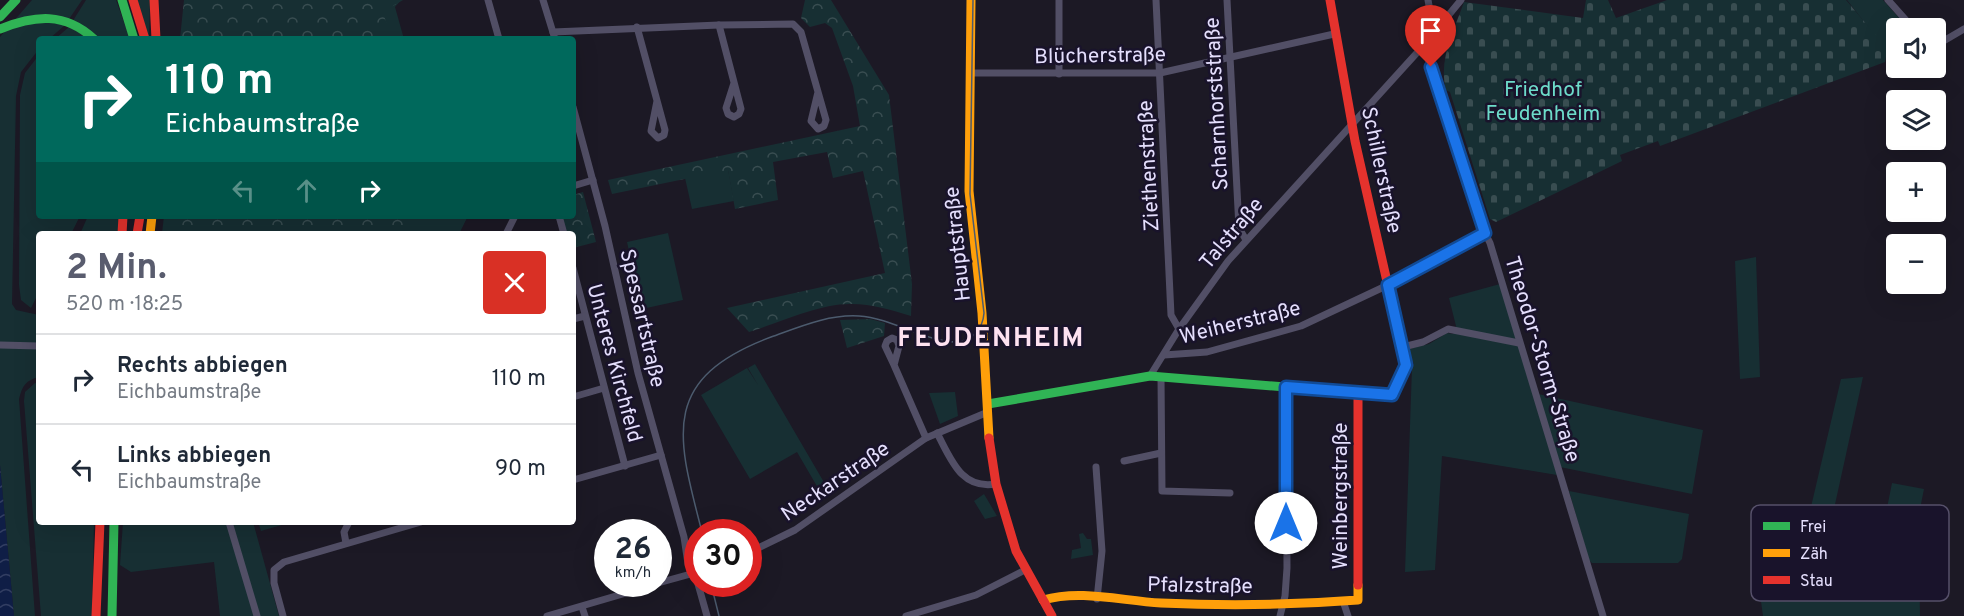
<!DOCTYPE html>
<html lang="de">
<meta charset="utf-8">
<style>
:root{--surface:#fff;--page:#f6f6f7;--text:#1f2937;--muted:#747a83;--line:#e0e1e3;--accent:#595c6e}
body{margin:0;font-family:Overpass,sans-serif;background:var(--page);color:var(--text);height:100vh;display:flex;flex-direction:column;font-size:22px;white-space:nowrap}
*{box-sizing:border-box;margin:0}
p{font-size:20px;color:var(--muted)}
.icon{flex:none;width:33px;height:33px;fill:none;stroke:currentColor;stroke-width:2;stroke-linecap:round;stroke-linejoin:round}
.map{position:relative;flex:1;overflow:hidden}
.side{position:absolute;left:36px;top:231px;width:540px;height:294px;display:flex;flex-direction:column;background:var(--surface);border-radius:6px;box-shadow:0 6px 24px #0002}
.side>*{flex:none}
.guide{position:absolute;left:36px;top:36px;width:540px;height:183px;border-radius:6px;box-shadow:0 6px 24px #0002;background:#00695c;color:#fff;overflow:hidden}
.controls{position:absolute;left:1886px;top:18px;display:grid;gap:12px}
.controls a{display:grid;place-items:center;width:60px;height:60px;border-radius:6px;background:var(--surface);box-shadow:0 6px 24px #0002;font-size:30px}
.speed{position:absolute;left:594px;top:519px;display:flex;gap:12px;font-size:30px;font-weight:700;text-align:center}
.speed>*{display:grid;place-content:center;width:78px;height:78px;border-radius:50%;background:var(--surface);box-shadow:0 6px 24px #0002;line-height:1}
.speed small{font-size:15px;font-weight:400}
.speed .limit{border:9px solid #d22;background:#fff;color:#111}
.pin{position:absolute;display:grid;place-items:center;width:51px;height:51px;color:#fff;margin:-62px -26px;border-radius:50% 50% 50% 0;rotate:-45deg;box-shadow:0 0 6px #0007}
.pin .icon{rotate:45deg}
.me{position:absolute;width:66px;margin:-33px;rotate:0deg;stroke-linejoin:round;filter:drop-shadow(0 0 4px #0008)}
.turn{display:flex;align-items:center;gap:21px;height:126px;padding:0 30px;font-size:27px}
.turn .icon{width:78px;height:78px;stroke-width:2.5}
.turn b{display:block;font-size:42px;line-height:51px}
.lanes{display:flex;align-items:center;height:57px;padding:0 30px;background:#0003;justify-content:center;gap:30px;direction:ltr}
.lanes .off{opacity:.35}
.round{display:grid;place-items:center;flex:none;width:63px;height:63px;border-radius:6px;background:var(--page)}
.headline{display:flex;align-items:center;justify-content:space-between;height:102px;padding:0 30px}
h1{font-size:36px;font-weight:700;line-height:45px;color:var(--accent)}
ul{padding:0;list-style:none}
li{display:flex;align-items:center;gap:18px;height:90px;padding:0 30px;border-top:2px solid var(--line)}
li div{flex:1}
li b{display:block;font-size:22px}
li em{font-style:normal}
.map>svg:first-child{display:block}
</style>
<div class="map">
<svg width="1964" height="616" viewBox="0 0 1964 616">
<defs>
<pattern id="forest-crowns" width="20" height="18" patternUnits="userSpaceOnUse" patternTransform="scale(1.5)"><rect width="20" height="18" fill="#172f33"/><path d="M2 6a3 3 0 1 1 6 0M12 15a3 3 0 1 1 6 0" fill="none" stroke="#394d51"/></pattern>
<pattern id="cemetery-stones" width="16" height="16" patternUnits="userSpaceOnUse" patternTransform="scale(1.5)"><rect width="16" height="16" fill="#172f33"/><path d="M2 7V4a2 2 0 0 1 4 0v3zM10 15v-3a2 2 0 0 1 4 0v3z" fill="#394d51"/></pattern>
<pattern id="water-waves" width="16" height="10" patternUnits="userSpaceOnUse" patternTransform="scale(1.5)"><rect width="16" height="10" fill="#0f1e46"/><path d="M0 5q4-4 8 0t8 0" fill="none" stroke="#323e62"/></pattern>
</defs>
<rect width="100%" height="100%" fill="#1c1925"/>
<g fill="#172f33">
<path d="M32,0H82L65,25L49,39H39V49L21,72L16,96L12,304L16,310L39,315V377C26,380 22,386 19,399L35,616H14L0,465V37Z"/>
<path d="M86,0H116L130,39H55L69,27Z"/>
<path d="M137,0H150L149,39Z"/>
<path d="M378,0H401L395,7L404,39H393L392,36L389,39H362Z"/>
<path d="M1847,0H1883L1908,28H1896V59L1886,63L1887,51Z"/>
<path d="M39,55V216H80L71,234H39V292L31,308L21,300L19,285L20,95L25,73Z"/>
<path d="M728,169L734,201L692,209L685,178Z"/>
<path d="M88,216H118V234H80Z"/>
<path d="M421,216H468L459,234H411Z"/>
<path d="M668,233L683,300L642,309L627,242Z"/>
<path d="M1756,257L1760,377L1740,379L1735,261Z"/>
<path d="M1500,284L1557,475L1442,456L1435,570L1405,572L1412,367L1414,363L1407,358L1408,349L1429,344L1447,333L1453,334L1456,326L1449,298Z"/>
<path d="M755,364L825,484L818,488L797,452L750,479L701,395L747,368L758,385L748,368Z"/>
<path d="M1863,377L1823,559L1799,558L1841,379Z"/>
<path d="M35,383L39,384V522H94L92,616H41L24,401L25,392Z"/>
<path d="M955,392L958,416L940,424L929,393Z"/>
<path d="M1538,394L1703,430L1692,494L1560,467Z"/>
<path d="M1892,483L1924,489L1910,559L1877,558Z"/>
<path d="M1569,491L1689,514L1682,559L1678,563H1592L1589,560Z"/>
<path d="M984,494L997,516L985,519L974,501Z"/>
<path d="M123,522H253L279,616H220L214,562L131,572L120,565Z"/>
<path d="M258,522H292L261,531Z"/>
<path d="M1083,533L1087,539H1091L1093,555L1071,559L1072,550L1081,548L1079,534Z"/>
<path d="M1919,561L1920,616H1763L1756,565Z"/>
</g>
<g fill="url(#forest-crowns)">
<path d="M184,0H403L383,12L391,39H180Z"/>
<path d="M805,0H831L889,95L912,284L911,316C891,310 872,304 852,304C821,303 778,323 749,332L727,308L885,273L863,171L833,178L827,152L773,162L778,200L735,209L728,170L612,194L608,180L860,126L853,86L832,28L825,23L810,27L801,18Z"/>
<path d="M583,192L596,242L573,248V234H565L560,216H573V195Z"/>
<path d="M164,216H424L414,234H162Z"/>
<path d="M870,319L885,323L884,336L847,348L840,320Z"/>
</g>
<path fill="url(#cemetery-stones)" d="M1586,0H1608L1616,18L1667,0H1846L1884,45L1887,51L1885,62L1660,146L1658,141L1620,155L1622,161L1496,222L1490,219L1450,92L1446,90C1438,59 1454,31 1464,2L1583,18Z"/>
<path fill="url(#water-waves)" d="M0,465L14,616H0Z"/>
<g fill="none" stroke-linecap="round" stroke-linejoin="round">
<g stroke="#524f66" stroke-width="7">
<path d="M488,0L499,39"/>
<path d="M543,0L555,39"/>
<path d="M1059,0V74"/>
<path d="M1156,0L1171,315L1179,329"/>
<path d="M1227,0L1239,228L1246,240"/>
<path d="M1428,0L1431,16L1441,24"/>
<path d="M1888,0L1913,28"/>
<path d="M719,25L741,109L739,114L734,117L728,114L726,108L734,83"/>
<path d="M637,27L665,130L664,135L658,138L651,131L657,101"/>
<path d="M553,32L719,25L793,24L801,32L826,120L824,126L818,129L811,121L818,92"/>
<path d="M1424,45L1479,221L1490,243L1603,616"/>
<path d="M1935,46L1964,29"/>
<path d="M970,73H1160L1334,34"/>
<path d="M573,107L605,226L638,373L684,537L688,564L695,573"/>
<path d="M573,186L593,180"/>
<path d="M559,216L564,234"/>
<path d="M506,234L515,216"/>
<path d="M573,268L625,466"/>
<path d="M573,319L585,316"/>
<path d="M0,345L39,346"/>
<path d="M1403,347L1423,342L1448,329L1519,343"/>
<path d="M1164,355L1207,352L1301,326L1388,285L1485,233"/>
<path d="M894,365L885,346L887,341L892,338L897,340L899,346L894,365L926,438"/>
<path d="M1150,376L1179,329L1228,261L1424,45L1461,0"/>
<path d="M1161,377L1162,491L1230,493"/>
<path d="M573,397L604,388"/>
<path d="M937,433C951,459 961,490 996,484"/>
<path d="M1124,461L1161,453"/>
<path d="M1096,467L1102,551L1097,599"/>
<path d="M573,480L661,455"/>
<path d="M229,522L257,616"/>
<path d="M346,543L344,532L349,522"/>
<path d="M687,544L695,562L698,580"/>
<path d="M748,553L795,530L926,438L988,412"/>
<path d="M658,583L698,572"/>
<path d="M698,584L707,616"/>
<path d="M1343,601L1348,616"/>
<path d="M582,607L585,616"/>
<path d="M283,616L274,583V570L284,562L421,522"/>
<path d="M547,616L657,584"/>
<path d="M906,616L976,595L1025,570"/>
<path d="M1280,616L1285,596L1287,568L1286,387"/>
</g>
<g stroke="#30b455" stroke-width="9">
<path d="M122,0L134,39"/>
<path d="M0,17L16,0"/>
<path d="M0,29C35,15 65,12 94,39"/>
<path d="M988,404L1150,376L1310,389"/>
<path d="M112,616L114,522"/>
</g>
<g stroke="#ff9f0a" stroke-width="9">
<path d="M971,0L969,191L982,313L989,438"/>
<path d="M150,234L152,216"/>
<path d="M1043,600C1081,589 1122,601 1161,603C1227,606 1293,605 1358,600V585"/>
</g>
<g stroke="#e5322d" stroke-width="9">
<path d="M133,0L145,39"/>
<path d="M154,0L156,39"/>
<path d="M122,234L123,216"/>
<path d="M137,234L140,216"/>
<path d="M1310,389L1392,395L1406,365L1355,141L1330,0"/>
<path d="M1358,392V585"/>
<path d="M989,438L996,484L1016,551L1052,616"/>
<path d="M96,616L100,522"/>
</g>
<g stroke="#4c5b6e" stroke-width="1.5">
<path d="M702,532C677,436 659,379 771,337C799,327 829,314 859,316C892,318 926,342 956,342C972,342 983,328 984,313L970,194L973,0"/>
<path d="M711,584L719,616"/>
</g>
</g>
<g fill="none" stroke-linecap="round" stroke-linejoin="round">
<g stroke="#114b97" stroke-width="15">
<path id="route" d="M1286,523V387L1392,395L1406,365L1388,285L1485,233L1431,67"/>
</g>
<use href="#route" stroke="#1a73e8" stroke-width="10"/>
</g>
<g text-anchor="middle" stroke-width="5" stroke-linejoin="round" paint-order="stroke">
<g font-size="21" fill="#e5dffd" stroke="#19132b">
<text transform="translate(1100 55) rotate(-1)" y="7">Blücherstraße</text>
<text transform="translate(1216 104) rotate(-93)" y="7">Scharnhorststraße</text>
<text transform="translate(1148 166) rotate(-93)" y="7">Ziethenstraße</text>
<text transform="translate(1382 170) rotate(78)" y="7">Schillerstraße</text>
<text transform="translate(1231 233) rotate(-50)" y="7">Talstraße</text>
<text transform="translate(957 244) rotate(-96)" y="7">Hauptstraße</text>
<text transform="translate(643 318) rotate(77)" y="7">Spessartstraße</text>
<text transform="translate(1240 322) rotate(-14)" y="7">Weiherstraße</text>
<text transform="translate(1543 359) rotate(73)" y="7">Theodor-Storm-Straße</text>
<text transform="translate(615 363) rotate(75)" y="7">Unteres Kirchfeld</text>
<text transform="translate(835 481) rotate(-34)" y="7">Neckarstraße</text>
<text transform="translate(1340 496) rotate(-90)" y="7">Weinbergstraße</text>
<text transform="translate(1200 585) rotate(1)" y="7">Pfalzstraße</text>
</g>
<g font-size="21" fill="#6ddbca" stroke="#19132b">
<text x="1543" y="96">Friedhof<tspan x="1543" dy="24">Feudenheim</tspan></text>
</g>
<g font-size="27" font-weight="bold" letter-spacing="1.5" fill="#fde1f0" stroke="#19132b">
<text x="991" y="346">FEUDENHEIM</text>
</g>
</g>
<rect x="1751" y="505" width="198" height="96" rx="9" fill="#19132b" stroke="#56506a" stroke-width="1.5"/>
<rect x="1763" y="522" width="27" height="8" fill="#30b455"/>
<rect x="1763" y="549" width="27" height="8" fill="#ff9f0a"/>
<rect x="1763" y="576" width="27" height="8" fill="#e5322d"/>
<g font-size="16" fill="#e5dffd">
<text x="1800" y="532">Frei</text>
<text x="1800" y="559">Zäh</text>
<text x="1800" y="586">Stau</text>
</g>
</svg>
<div class="controls">
<a><svg class="icon" aria-label="sound" viewBox="0 0 24 24"><path d="M4 9h4l5-4v14l-5-4H4zM17 9q2 3 0 6"/></svg></a>
<a><svg class="icon" aria-label="layers" viewBox="0 0 24 24"><path d="M12 4l9 5-9 5-9-5zM3 14l9 5 9-5"/></svg></a>
<a>+</a>
<a>−</a>
</div>
<div class="speed"><div>26<small>km/h</small></div><div class="limit">30</div></div>
<div class="pin" style="left:1431px;top:67px;background:#d93025"><svg class="icon" aria-label="arrive" viewBox="0 0 24 24"><path d="M6 21V4h12l-3 4 3 4H6"/></svg></div>
<svg class="me" style="left:1286px;top:523px" viewBox="-20 -20 40 40"><circle r="19" fill="#fff"/><path d="M0-13L10 11 0 6-10 11z" fill="#1a73e8"/></svg>
<div class="guide">
<div class="turn"><svg class="icon" aria-label="right" viewBox="0 0 24 24"><path d="M7 20v-9h11M14 6l5 5-5 5"/></svg><div><b>110 m</b>Eichbaumstraße</div></div>
<div class="lanes"><svg class="icon off" aria-label="left" viewBox="0 0 24 24"><path d="M17 20v-9H6M10 6l-5 5 5 5"/></svg><svg class="icon off" aria-label="ahead" viewBox="0 0 24 24"><path d="M12 20V5M6 11l6-6 6 6"/></svg><svg class="icon" aria-label="right" viewBox="0 0 24 24"><path d="M7 20v-9h11M14 6l5 5-5 5"/></svg></div>
</div>
<section class="side">
<div class="headline"><div><h1>2 Min.</h1><p>520 m · 18:25</p></div><a class="round" style="background:#d93025;color:#fff"><svg class="icon" aria-label="close" viewBox="0 0 24 24"><path d="M6 6l12 12M18 6L6 18"/></svg></a></div>
<ul>
<li><svg class="icon" aria-label="right" viewBox="0 0 24 24"><path d="M7 20v-9h11M14 6l5 5-5 5"/></svg><div><b>Rechts abbiegen</b><p>Eichbaumstraße</p></div><em>110 m</em></li>
<li><svg class="icon" aria-label="left" viewBox="0 0 24 24"><path d="M17 20v-9H6M10 6l-5 5 5 5"/></svg><div><b>Links abbiegen</b><p>Eichbaumstraße</p></div><em>90 m</em></li>
</ul>
</section>
</div>
